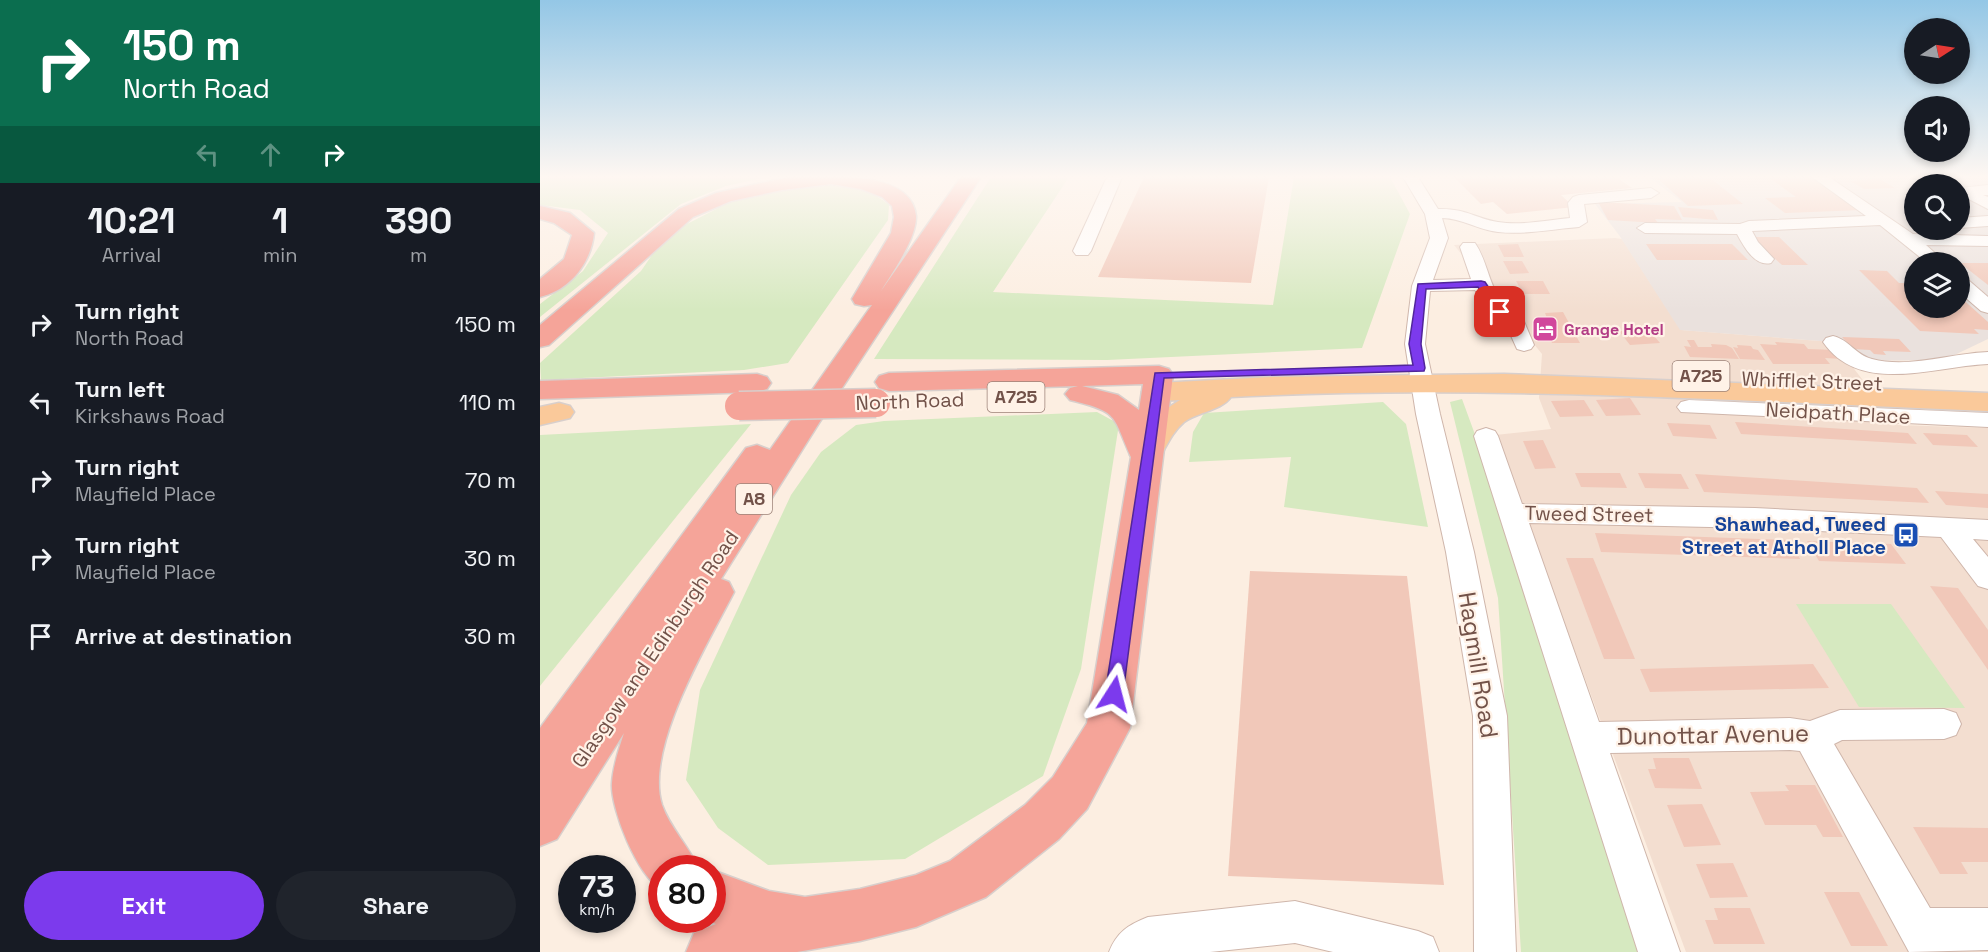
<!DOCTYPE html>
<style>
:root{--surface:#171b24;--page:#20242c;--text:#f1f3f6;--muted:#9ea1a6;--accent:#7c3aed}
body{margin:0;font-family:"Space Grotesk",sans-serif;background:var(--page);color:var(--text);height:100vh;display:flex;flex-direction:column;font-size:22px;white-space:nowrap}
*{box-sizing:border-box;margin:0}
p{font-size:20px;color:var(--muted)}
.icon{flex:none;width:33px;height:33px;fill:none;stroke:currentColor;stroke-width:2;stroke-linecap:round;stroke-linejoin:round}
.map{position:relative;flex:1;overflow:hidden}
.sheet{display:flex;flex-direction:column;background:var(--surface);width:540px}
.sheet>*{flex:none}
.guide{background:#0b6e4f;color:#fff;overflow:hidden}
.needle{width:39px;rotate:78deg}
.tools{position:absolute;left:1364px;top:18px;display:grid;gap:12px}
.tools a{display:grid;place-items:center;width:66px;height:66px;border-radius:50%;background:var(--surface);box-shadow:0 3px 9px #0003;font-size:30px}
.speed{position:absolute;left:18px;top:855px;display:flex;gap:12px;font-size:30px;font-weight:700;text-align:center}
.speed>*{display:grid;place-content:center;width:78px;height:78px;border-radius:50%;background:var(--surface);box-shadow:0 3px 9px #0003;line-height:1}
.speed small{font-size:15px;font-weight:400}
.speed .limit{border:9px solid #d22;background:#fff;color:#111}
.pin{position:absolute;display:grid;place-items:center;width:51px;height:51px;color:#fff;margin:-26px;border-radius:12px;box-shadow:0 3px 9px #0006}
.me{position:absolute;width:66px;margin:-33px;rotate:9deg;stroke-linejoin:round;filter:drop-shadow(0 0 4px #0008)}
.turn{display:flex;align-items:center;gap:21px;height:126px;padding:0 24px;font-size:27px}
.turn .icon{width:78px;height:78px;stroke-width:2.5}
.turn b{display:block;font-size:42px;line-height:51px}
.lanes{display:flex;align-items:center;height:57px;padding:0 24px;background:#0003;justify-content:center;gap:30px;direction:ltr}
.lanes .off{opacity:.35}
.eta{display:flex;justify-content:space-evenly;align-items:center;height:102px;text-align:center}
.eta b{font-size:36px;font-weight:700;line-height:42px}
.action{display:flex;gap:12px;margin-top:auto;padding:12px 24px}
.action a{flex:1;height:69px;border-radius:36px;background:var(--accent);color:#fff;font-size:24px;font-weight:700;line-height:69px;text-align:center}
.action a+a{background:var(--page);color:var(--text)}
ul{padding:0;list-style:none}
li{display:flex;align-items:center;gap:18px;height:78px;padding:0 24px}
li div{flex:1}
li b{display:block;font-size:22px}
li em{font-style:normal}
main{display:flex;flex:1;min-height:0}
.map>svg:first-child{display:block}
</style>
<main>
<section class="sheet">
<div class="guide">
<div class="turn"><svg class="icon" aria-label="right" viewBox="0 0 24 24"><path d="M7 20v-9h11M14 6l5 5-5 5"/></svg><div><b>150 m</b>North Road</div></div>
<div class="lanes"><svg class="icon off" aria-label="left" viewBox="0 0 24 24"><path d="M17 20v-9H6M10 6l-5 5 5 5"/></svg><svg class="icon off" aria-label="ahead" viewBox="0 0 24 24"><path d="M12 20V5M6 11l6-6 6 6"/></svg><svg class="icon" aria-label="right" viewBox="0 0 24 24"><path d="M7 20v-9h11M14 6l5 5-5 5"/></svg></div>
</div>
<div class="eta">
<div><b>10:21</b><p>Arrival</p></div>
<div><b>1</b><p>min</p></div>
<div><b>390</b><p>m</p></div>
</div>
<ul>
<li><svg class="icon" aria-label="right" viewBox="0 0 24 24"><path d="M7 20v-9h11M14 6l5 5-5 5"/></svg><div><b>Turn right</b><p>North Road</p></div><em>150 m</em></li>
<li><svg class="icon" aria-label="left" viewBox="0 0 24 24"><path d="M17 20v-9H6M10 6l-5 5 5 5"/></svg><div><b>Turn left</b><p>Kirkshaws Road</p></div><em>110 m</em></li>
<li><svg class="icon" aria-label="right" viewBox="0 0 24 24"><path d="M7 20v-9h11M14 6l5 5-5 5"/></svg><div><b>Turn right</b><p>Mayfield Place</p></div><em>70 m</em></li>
<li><svg class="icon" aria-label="right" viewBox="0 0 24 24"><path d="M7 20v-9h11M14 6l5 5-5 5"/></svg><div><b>Turn right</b><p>Mayfield Place</p></div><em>30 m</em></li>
<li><svg class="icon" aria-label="arrive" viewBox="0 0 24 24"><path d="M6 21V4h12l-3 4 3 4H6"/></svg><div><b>Arrive at destination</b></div><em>30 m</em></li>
</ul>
<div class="action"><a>Exit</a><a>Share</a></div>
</section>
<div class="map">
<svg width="1448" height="952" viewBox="0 0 1448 952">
<rect width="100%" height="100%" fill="#fceee1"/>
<path fill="#f3ded0" d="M1075,238L1082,239L1141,330L1293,342L1358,425L1448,428V952H1146L955,435L1011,429L999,398L1002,354L914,245Z"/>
<path fill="#eae1dd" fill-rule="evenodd" d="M1109,177H1448V339L1404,360L1308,361L1293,342L1140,330L1079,235L1055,204L1142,202ZM1374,184H1419V230H1374ZM1374,262H1419V308H1374Z"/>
<g fill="#d6e9c0">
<path d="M0,177H227L186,186L141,204L0,317V304L43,271L68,233L40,210L0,205Z"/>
<path d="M451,177H529L453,292L733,305L754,177H850L870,214L822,348L567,360L334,359Z"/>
<path d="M296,184C317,187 332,191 349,205L348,220L248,363L204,370L1,380L0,363L101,271L114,252L145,225L188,203L211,195L243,189Z"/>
<path d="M922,399L963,511L1107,952H981L958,598L910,402Z"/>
<path d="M843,402L866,424L888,527L744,507L751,457L649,462L653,432L664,413Z"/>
<path d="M557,412L579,424L541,669L503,776L365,859L228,865L178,828L146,780L160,690L251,495L281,452L316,425L344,421Z"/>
<path d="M211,424L0,686V435Z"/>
<path d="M1256,604H1351L1425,708L1319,707Z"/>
</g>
<g fill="#f1c8b9">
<path d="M604,177H729L711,283L558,277Z"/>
<path d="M914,177H1076L1092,188L1021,195L1034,207L967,214L953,202L941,204Z"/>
<path d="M1116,177H1169L1203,204L1148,206Z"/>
<path d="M1228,177H1272L1322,210L1245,213L1225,198L1256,197Z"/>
<path d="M1340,179L1355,188L1324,189L1310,181Z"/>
<path d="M1058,202L1134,206L1142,220L1115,219L1118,223L1068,220Z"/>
<path d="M1138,207L1173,210L1178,220L1143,217Z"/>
<path d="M1211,237H1239L1268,265H1242Z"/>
<path d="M978,244L984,257H964L958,245Z"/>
<path d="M1106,244H1192L1208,260H1117Z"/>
<path d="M963,261H982L989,273L970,274Z"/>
<path d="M1420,263H1448V285Z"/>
<path d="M1319,270L1347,271L1359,283H1374V308H1419V296L1448,322V330L1434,329L1439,334L1380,331Z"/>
<path d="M976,281H1003L1010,294H983Z"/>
<path d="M1023,312L1040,343H1012L999,318H1007L1005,313Z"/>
<path d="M1105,325L1120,343L1090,345L1079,331H1088L1084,326Z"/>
<path d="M1302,337L1359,339L1371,352L1343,351L1346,355L1334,354L1330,350L1313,349Z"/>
<path d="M1147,340H1154L1158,347H1172L1171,344L1186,345L1192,348L1199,359L1150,357L1144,346L1151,347Z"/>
<path d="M1235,342L1264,344L1268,349L1295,350L1302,359L1285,358L1290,364H1233L1220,344L1237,345Z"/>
<path d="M1197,345L1211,346L1213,349L1218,350L1225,360L1200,359L1193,347L1198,348Z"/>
<path d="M1090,398L1101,415L1066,416L1056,400Z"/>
<path d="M1044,400L1054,416L1020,417L1011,401Z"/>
<path d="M1195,422L1368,433L1377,444L1201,434Z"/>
<path d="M1127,423L1170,425L1177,439L1133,436Z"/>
<path d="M1383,433L1427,435L1438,447L1393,445Z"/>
<path d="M1003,440L1016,468L995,469L983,441Z"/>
<path d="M1035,473H1080L1087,488L1041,487Z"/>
<path d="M1098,473L1141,474L1149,489L1105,488Z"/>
<path d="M1155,474L1377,488L1389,503L1164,492Z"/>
<path d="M1395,491L1448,494V508L1406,505Z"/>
<path d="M1055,533L1250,540L1260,559L1061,552Z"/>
<path d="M1267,541L1351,544L1366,564L1279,561Z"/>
<path d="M1026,558H1053L1095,659H1064Z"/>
<path d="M710,571L867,576L904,885L688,876Z"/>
<path d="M1390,586L1418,588L1448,630V670Z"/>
<path d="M1273,664L1289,688L1110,692L1100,669Z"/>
<path d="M1113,758H1149L1162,789L1115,788L1108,769H1116Z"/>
<path d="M1245,785H1275L1303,837H1283L1276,825H1225L1210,792L1249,791Z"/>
<path d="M1162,804L1181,845L1144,847L1127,805Z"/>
<path d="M1373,827L1448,828V862H1421L1428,874H1400Z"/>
<path d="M1193,863L1208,897L1170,898L1156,864Z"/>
<path d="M1284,892H1319L1348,946H1311Z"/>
<path d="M1174,908H1210L1225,944H1174L1165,920H1178Z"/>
</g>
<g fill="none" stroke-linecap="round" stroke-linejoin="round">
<g stroke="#cfb6ab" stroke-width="2">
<g id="minor">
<path d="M567,177H582L551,251L548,255H536L533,251Z"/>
<path d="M863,177H878L898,209C926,208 934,218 958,222C981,226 1007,220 1030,218L1028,203L1033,197L1039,195L1111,188L1119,193L1111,198L1044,204L1047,222L1039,227C1013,229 984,235 958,232C938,230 922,218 902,218L908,238L893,280L931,279L920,247L923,243H935C952,268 948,302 980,312L994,345L991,349L984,351L977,349L964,320L953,316L935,290L890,291L885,344L900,414L934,552L967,716L976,952H934L933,716L906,552L876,414L865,344L872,286L890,238L885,214Z"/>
<path d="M1272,177H1289L1373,234L1448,236V246L1386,245L1405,262H1386L1340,225L1212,231L1218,242L1234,259L1231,263C1215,267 1204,247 1197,234L1105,233L1097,228L1105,223L1200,224L1209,221L1326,216Z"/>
<path d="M1448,185V195H1443L1448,197V209L1419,194L1420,188Z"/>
<path d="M1448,216V226L1419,228V218Z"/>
<path d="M1419,276L1426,278L1448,297V313L1441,311L1419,292Z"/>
<path d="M1293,336C1308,339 1316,355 1332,359C1369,369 1411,353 1448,352V364C1395,366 1320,396 1283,342L1286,338Z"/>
<path d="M1149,400L1448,413V427L1141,412L1137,407L1141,402Z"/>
<path d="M946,428L955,431L958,436L982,504L1215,508L1448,520V540L1433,539L1448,557V589L1438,586L1401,537L1215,528L989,523L1059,722L1250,718L1270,721L1300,710L1404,709L1416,713L1421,724L1416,735L1404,739L1302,740L1294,744L1390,908H1448V950L1369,952L1260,751L1250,750L1070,753L1140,952H1098L934,436L937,431Z"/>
<path d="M755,901L878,931L893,937L899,952H793L755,943L670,952H569C577,932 588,925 608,917Z"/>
</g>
</g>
<g stroke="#d8cfcc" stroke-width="3">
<g id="major">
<path d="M964,374L1448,393V411C1196,401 943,384 691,397C682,410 658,412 644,422C631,433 626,448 617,462L606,465L595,462L590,455L614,417L640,400L617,401L607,398L602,392L607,386L617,383L733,377Z"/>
<path d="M19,403L30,406L34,412L30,418L0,425V407Z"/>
</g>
</g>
<g stroke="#d8cfcc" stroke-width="3">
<g id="highway">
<path d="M249,177C281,177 372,168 376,216C377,238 352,273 341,291L421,177H441L279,423L181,579L189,582L194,592C168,643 104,748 122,805C130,828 149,846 158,868H122V889C98,879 70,807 72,783C73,766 79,749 84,733L17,839L0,846V728L206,448L217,445L230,450L332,305L324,306L315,304L312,299L351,233L354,217L352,206L342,197L321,189L291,184L242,190L191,201L153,217L9,345L0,347V325L139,209L176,193Z"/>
<path d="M0,206L30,213L54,233C51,263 30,290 0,297V279L24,259L32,235L14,223L0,219Z"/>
<path d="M619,366L629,369L633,375L590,728L547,809L519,839L446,897L376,927L320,941L257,952H146L154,933L176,924L166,920H172V870L229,891L265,897L320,889L376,875L410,861L485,805L513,777L547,723L591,457C572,414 579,412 530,400L525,394L530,388L538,386L349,391L339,388L335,382L339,376L349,373ZM603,384L599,410L578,395L542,386Z"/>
<path d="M217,374L227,377L231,383L227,389L217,392L0,399V381Z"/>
</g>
</g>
<use href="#minor" fill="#fff" fill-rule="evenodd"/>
<use href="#major" fill="#fac99a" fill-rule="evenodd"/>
<use href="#highway" fill="#f5a499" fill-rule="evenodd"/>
<g stroke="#d8cfcc" stroke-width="31" stroke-linecap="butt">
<path id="highway-bridge" d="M199,406L336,403"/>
</g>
<use href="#highway-bridge" stroke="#f5a499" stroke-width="28"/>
</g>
<linearGradient id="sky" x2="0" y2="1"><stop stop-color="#94c7e6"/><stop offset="0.57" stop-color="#fef7f2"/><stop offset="1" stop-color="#fef7f2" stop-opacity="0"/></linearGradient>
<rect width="1448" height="310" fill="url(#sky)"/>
<path fill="#7c3aed" stroke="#51269a" stroke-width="1.5" d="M941,281L945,282L965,312L963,315H956L938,287L886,289L881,344L885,368L884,371L624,378L583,694L580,699L574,701L568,699L565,694L615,373L873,365L869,344L878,284Z"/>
<defs>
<g id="hotel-square" transform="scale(1.35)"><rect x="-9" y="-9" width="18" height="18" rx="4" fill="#d1479c" stroke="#fff2e7"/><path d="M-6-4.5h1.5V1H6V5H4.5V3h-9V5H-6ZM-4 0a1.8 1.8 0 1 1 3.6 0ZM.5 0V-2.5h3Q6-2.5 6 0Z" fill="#fff"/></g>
<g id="bus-square" transform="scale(1.35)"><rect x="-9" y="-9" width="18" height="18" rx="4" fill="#1a4fb4" stroke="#fff2e7"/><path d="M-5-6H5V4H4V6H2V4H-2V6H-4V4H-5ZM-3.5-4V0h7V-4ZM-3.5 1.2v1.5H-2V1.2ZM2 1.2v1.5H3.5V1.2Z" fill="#fff"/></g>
</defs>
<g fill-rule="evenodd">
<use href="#hotel-square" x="1005" y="329"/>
<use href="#bus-square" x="1366" y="535"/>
</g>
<g text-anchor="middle" stroke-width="4.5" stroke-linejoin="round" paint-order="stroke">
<g font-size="16" font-weight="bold" fill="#b23c85" stroke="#fff2e7" text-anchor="start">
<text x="1024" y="335">Grange Hotel</text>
</g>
<g fill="#fff2e7" stroke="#9c8278" stroke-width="1.5">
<rect x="1132.5" y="361" width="57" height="30" rx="4.5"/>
<rect x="447.5" y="382" width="57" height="30" rx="4.5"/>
<rect x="196" y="484" width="36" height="30" rx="4.5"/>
</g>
<g font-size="18" font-weight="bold" fill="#725249">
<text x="1161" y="382">A725</text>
<text x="476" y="403">A725</text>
<text x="214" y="505">A8</text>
</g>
<g font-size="20" fill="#725249" stroke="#fff2e7">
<text transform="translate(1272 381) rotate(2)" y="7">Whifflet Street</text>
<text transform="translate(370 401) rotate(-2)" y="7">North Road</text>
<text transform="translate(1298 413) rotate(3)" y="7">Neidpath Place</text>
<text transform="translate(1049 514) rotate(1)" y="7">Tweed Street</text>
<text transform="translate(115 649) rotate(-56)" y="7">Glasgow and Edinburgh Road</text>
</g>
<g font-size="20" font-weight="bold" fill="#164399" stroke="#fff2e7" text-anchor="end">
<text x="1346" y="531">Shawhead, Tweed<tspan x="1346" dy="23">Street at Atholl Place</tspan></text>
</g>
<g font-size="24" fill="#725249" stroke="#fff2e7">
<text transform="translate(938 665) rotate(81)" y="8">Hagmill Road</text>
<text transform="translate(1173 735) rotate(-1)" y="8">Dunottar Avenue</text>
</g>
</g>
</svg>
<div class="tools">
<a><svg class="needle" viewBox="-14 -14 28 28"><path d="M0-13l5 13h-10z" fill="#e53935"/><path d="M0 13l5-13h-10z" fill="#9ea1a6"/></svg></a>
<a><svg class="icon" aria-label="sound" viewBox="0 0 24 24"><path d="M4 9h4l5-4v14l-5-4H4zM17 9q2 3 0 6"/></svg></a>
<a><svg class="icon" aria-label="search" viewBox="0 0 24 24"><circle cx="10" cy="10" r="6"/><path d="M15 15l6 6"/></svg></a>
<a><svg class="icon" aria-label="layers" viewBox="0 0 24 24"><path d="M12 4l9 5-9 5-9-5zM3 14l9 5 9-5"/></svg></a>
</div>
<div class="speed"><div>73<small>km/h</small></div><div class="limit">80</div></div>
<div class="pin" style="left:960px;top:312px;background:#d93025"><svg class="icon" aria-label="arrive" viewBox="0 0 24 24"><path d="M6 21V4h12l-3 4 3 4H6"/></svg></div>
<svg class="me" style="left:574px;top:694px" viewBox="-20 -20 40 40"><path d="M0-17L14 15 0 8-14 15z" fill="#7c3aed" stroke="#fff" stroke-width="4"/></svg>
</div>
</main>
